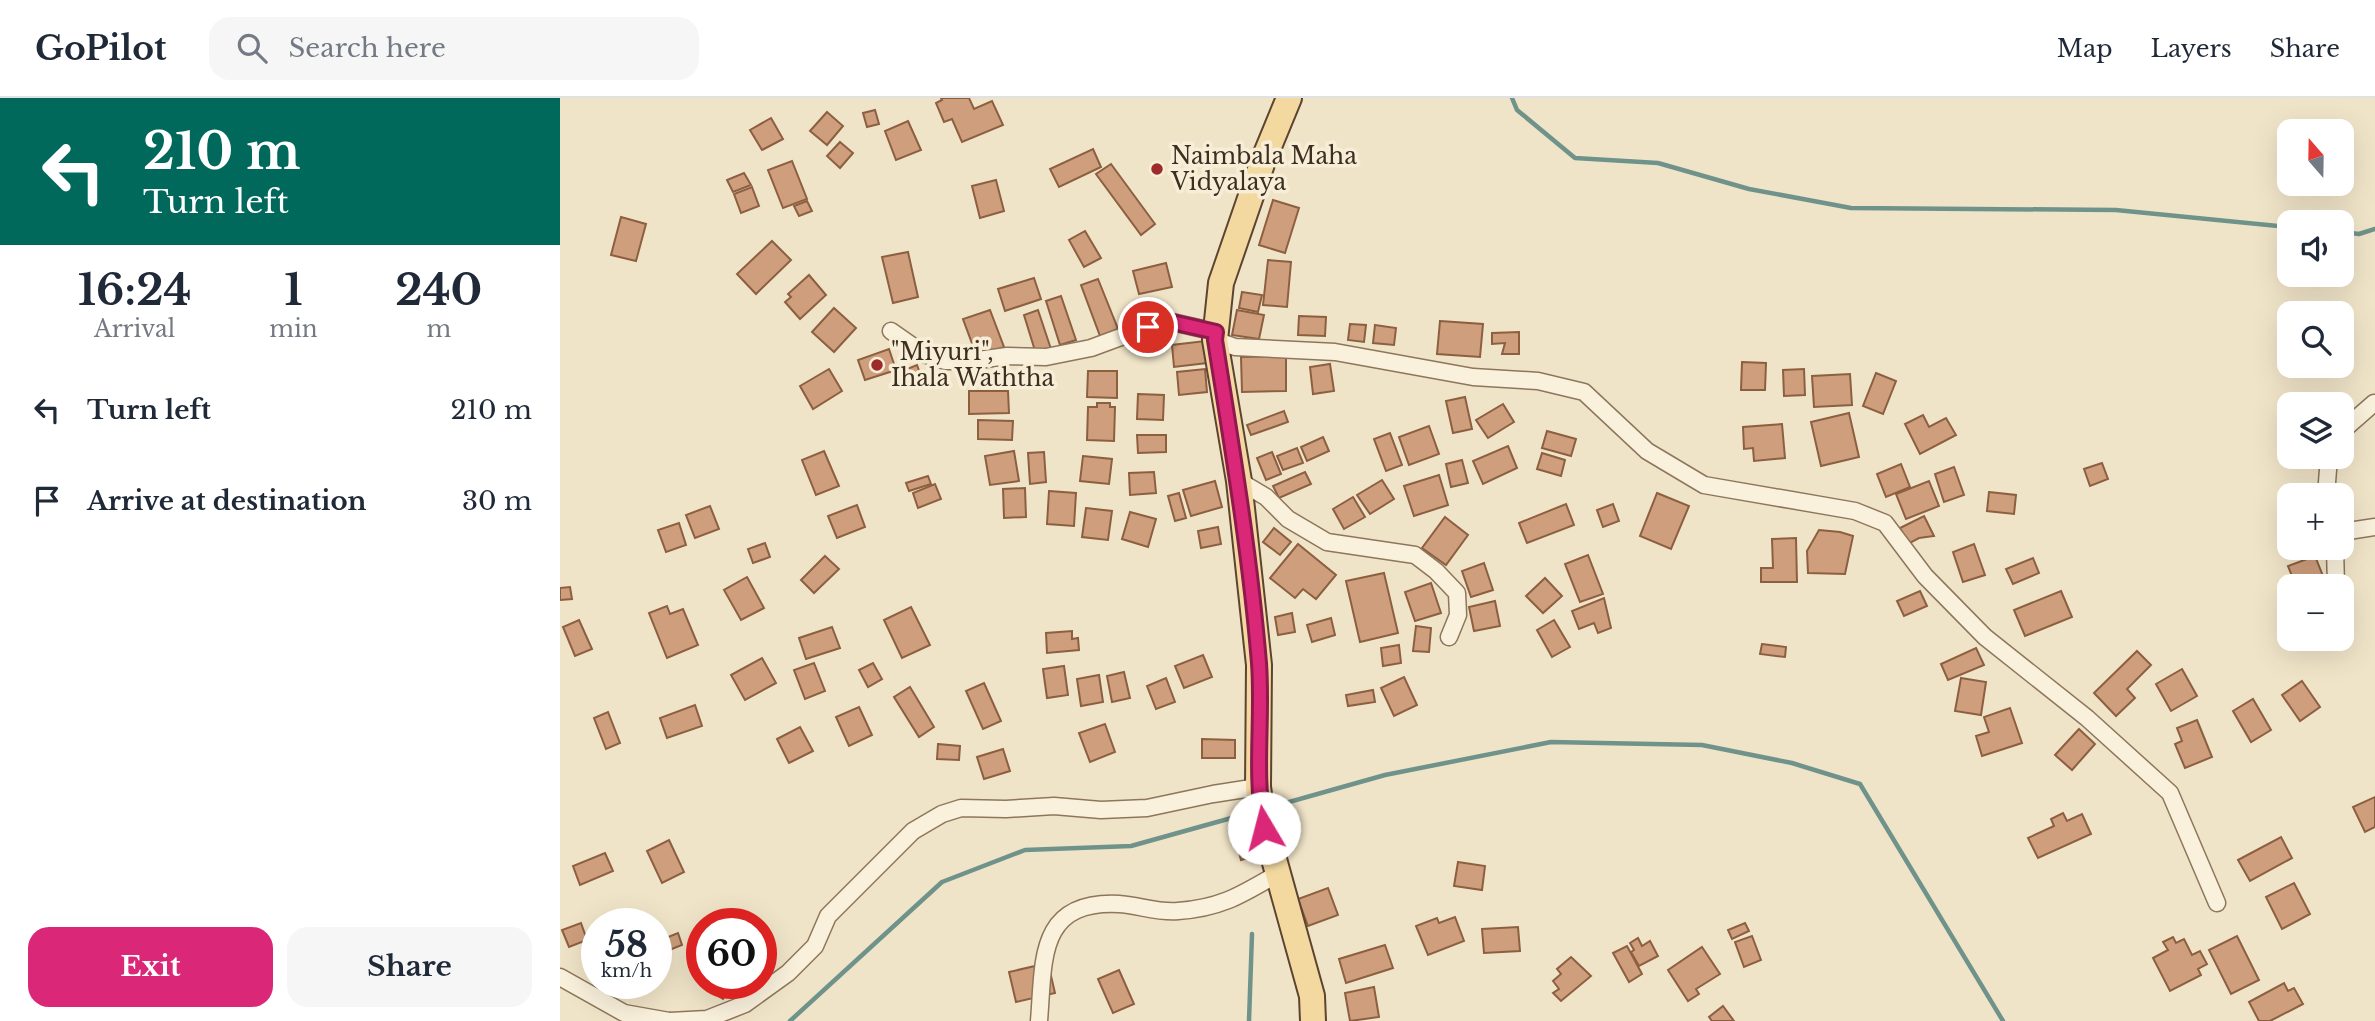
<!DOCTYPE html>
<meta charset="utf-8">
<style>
:root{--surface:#fff;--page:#f6f6f7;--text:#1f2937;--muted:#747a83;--line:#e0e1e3;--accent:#db2777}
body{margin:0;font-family:"Libre Baskerville",serif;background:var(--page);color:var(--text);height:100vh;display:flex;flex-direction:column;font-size:26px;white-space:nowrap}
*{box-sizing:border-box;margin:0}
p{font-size:23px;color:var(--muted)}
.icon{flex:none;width:38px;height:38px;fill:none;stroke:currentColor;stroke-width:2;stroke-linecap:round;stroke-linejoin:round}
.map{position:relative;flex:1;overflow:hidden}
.drawer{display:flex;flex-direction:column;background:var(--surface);width:560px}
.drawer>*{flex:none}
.hud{background:#00695c;color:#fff;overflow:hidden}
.needle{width:46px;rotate:340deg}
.tools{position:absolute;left:1717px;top:21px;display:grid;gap:14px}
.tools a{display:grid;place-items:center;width:77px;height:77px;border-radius:14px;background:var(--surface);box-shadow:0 7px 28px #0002;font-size:35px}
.speed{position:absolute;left:21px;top:810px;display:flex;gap:14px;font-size:35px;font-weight:700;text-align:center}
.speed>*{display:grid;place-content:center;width:91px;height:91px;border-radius:50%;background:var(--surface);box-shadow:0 7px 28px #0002;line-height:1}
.speed small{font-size:18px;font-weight:400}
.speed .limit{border:10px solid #d22;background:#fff;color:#111}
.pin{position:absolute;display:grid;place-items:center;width:60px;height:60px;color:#fff;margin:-30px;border:4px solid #fff;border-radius:50%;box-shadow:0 2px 7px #0007}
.me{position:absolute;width:77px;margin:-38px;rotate:352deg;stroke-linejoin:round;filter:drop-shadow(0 0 5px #0008)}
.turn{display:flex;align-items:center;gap:24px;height:147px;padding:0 28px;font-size:32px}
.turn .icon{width:91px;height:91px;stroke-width:2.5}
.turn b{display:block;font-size:49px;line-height:60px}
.eta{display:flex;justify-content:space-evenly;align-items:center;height:119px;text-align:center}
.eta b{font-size:42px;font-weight:800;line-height:49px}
.primary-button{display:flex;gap:14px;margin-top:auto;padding:14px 28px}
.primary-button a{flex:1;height:80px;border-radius:21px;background:var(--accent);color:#fff;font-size:28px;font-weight:800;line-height:80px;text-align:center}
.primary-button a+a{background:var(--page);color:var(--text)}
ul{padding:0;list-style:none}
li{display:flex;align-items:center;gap:21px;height:91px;padding:0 28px}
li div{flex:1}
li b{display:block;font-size:26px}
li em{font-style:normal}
header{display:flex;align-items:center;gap:42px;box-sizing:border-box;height:98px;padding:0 35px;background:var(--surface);border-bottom:2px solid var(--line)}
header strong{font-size:33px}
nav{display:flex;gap:38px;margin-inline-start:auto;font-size:24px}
.search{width:490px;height:63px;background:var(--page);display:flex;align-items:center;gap:18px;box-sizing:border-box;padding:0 24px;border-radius:21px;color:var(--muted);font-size:26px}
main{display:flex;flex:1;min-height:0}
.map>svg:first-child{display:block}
</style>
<header>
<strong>GoPilot</strong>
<div class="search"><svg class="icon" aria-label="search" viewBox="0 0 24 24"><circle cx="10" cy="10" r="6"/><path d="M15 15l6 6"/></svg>Search here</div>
<nav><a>Map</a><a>Layers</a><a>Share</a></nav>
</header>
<main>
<section class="drawer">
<div class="hud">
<div class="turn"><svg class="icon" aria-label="left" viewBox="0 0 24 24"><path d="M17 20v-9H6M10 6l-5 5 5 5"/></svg><div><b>210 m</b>Turn left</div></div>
</div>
<div class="eta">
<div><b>16:24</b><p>Arrival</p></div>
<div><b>1</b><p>min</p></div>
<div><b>240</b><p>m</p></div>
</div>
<ul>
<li><svg class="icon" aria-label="left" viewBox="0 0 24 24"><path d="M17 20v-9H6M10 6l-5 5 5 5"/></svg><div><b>Turn left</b></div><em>210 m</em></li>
<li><svg class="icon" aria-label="arrive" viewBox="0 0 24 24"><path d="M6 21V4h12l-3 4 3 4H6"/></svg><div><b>Arrive at destination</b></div><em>30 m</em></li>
</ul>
<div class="primary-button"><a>Exit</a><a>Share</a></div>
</section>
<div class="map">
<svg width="1815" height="923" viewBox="0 0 1815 923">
<rect width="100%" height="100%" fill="#f0e4c8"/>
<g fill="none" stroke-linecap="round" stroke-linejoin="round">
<g stroke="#6f938a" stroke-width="4.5">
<path d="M952,0L957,12L1015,60L1098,65L1189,91L1291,110L1556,112L1729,129"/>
<path d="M1782,134L1799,136L1815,131"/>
<path d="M708,710L825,677L991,644L1142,647L1232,665L1300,686L1443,923"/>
<path d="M230,923L382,784L465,752L571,748L693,714"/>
<path d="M689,923L692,836"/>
</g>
</g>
<g fill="#cf9f7d" stroke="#8d5f41" stroke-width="2">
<path d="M381,0H409L414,11L432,3L443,27L402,44L392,21L384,24L376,5L382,2Z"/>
<path d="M315,12L319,26L307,29L303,15Z"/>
<path d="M267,14L283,28L267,47L250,33Z"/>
<path d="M211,20L223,41L202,52L190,32Z"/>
<path d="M348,23L361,52L336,62L325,33Z"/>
<path d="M280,44L293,55L280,70L267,58Z"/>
<path d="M533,51L541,69L499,89L490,71Z"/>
<path d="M232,63L247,101L223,110L208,72Z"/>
<path d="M551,66L595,126L581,137L536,76Z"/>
<path d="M184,75L191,87L173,94L167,82Z"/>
<path d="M436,82L444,113L420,120L412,88Z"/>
<path d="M192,89L199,108L181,115L174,96Z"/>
<path d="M713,102L739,110L725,155L699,147Z"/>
<path d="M247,103L252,113L239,118L234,108Z"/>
<path d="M61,119L86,126L76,163L51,157Z"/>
<path d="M525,133L541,160L524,169L509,142Z"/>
<path d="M212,143L231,162L196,196L177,176Z"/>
<path d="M348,154L358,199L333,205L322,159Z"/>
<path d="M708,162L731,164L727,209L703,207Z"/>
<path d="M606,165L612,189L579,196L573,173Z"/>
<path d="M249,177L266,197L240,221L225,204L231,199L228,196Z"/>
<path d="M474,180L481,201L445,213L438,191Z"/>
<path d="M538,181L558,231L540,238L521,187Z"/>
<path d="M682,194L702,197L698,214L679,210Z"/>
<path d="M501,198L516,242L500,247L486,203Z"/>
<path d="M274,210L296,230L274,254L252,234Z"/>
<path d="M430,212L444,249L417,259L403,221Z"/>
<path d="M478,212L491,251L476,256L464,217Z"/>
<path d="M677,212L704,217L699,241L672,237Z"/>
<path d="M739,218L766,219L765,238L738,237Z"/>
<path d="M880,223L923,226L920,259L877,256Z"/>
<path d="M790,226L806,227L804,244L788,242Z"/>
<path d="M815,227L836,230L834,247L813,245Z"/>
<path d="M959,234V256H942L945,245L932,246V235Z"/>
<path d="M645,243L647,265L614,269L612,247Z"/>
<path d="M329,251L336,272L305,282L298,262Z"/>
<path d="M726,258V293L682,294L681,259Z"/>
<path d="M1182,264L1206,265L1205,292H1181Z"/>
<path d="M770,266L774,293L753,296L750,269Z"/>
<path d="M357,267L361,278L341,285L337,275Z"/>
<path d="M269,271L282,293L253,311L240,288Z"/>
<path d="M645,271L647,294L619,297L617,274Z"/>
<path d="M1244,271L1245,297L1224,298L1223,272Z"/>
<path d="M528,273H557V300L527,299Z"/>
<path d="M1316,275L1336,283L1323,316L1303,308Z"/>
<path d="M1290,276L1292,307L1254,309L1252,278Z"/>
<path d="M409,293H448L449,315L409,316Z"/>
<path d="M578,296L604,297L603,322L577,321Z"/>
<path d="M905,299L912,331L893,335L886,303Z"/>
<path d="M537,305H550V309H555L554,343L527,342L528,309H537Z"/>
<path d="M943,306L954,324L928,340L916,322Z"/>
<path d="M724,313L728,324L691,337L687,327Z"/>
<path d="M1289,315L1299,359L1261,368L1251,324Z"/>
<path d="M1363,317L1369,329L1386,320L1396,337L1360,356L1345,326Z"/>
<path d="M418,322L453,323L452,342L418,341Z"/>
<path d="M1222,326L1225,360L1194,363L1193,350L1184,351L1183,329Z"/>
<path d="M869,328L879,356L849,367L839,339Z"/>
<path d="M987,333L1016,341L1011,358L982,350Z"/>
<path d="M830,335L842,367L826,373L814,341Z"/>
<path d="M577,337H606V354L578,355Z"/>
<path d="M763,339L769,353L747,363L741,349Z"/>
<path d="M948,348L957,370L923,386L913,363Z"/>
<path d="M737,350L743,365L723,372L717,358Z"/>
<path d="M264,353L279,388L256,397L242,362Z"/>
<path d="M454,353L459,383L430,387L425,358Z"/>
<path d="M484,354L486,384L470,386L468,355Z"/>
<path d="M712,354L721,376L706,382L697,360Z"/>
<path d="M982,355L1005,362L1001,378L977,371Z"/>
<path d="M523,358L552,361L549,386L520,383Z"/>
<path d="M902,362L908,385L891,389L886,366Z"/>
<path d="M1542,365L1548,381L1530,388L1524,371Z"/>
<path d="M1341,366L1350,389L1326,399L1317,376Z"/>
<path d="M1394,369L1404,397L1384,404L1375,376Z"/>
<path d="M594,374L596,395L570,397L569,375Z"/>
<path d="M745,374L751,386L719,400L713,388Z"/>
<path d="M879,377L888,407L854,418L844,388Z"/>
<path d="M368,378L371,386L349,393L346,385Z"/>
<path d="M822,382L834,401L810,416L797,397Z"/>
<path d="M655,383L662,409L631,418L623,392Z"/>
<path d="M1369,383L1379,408L1346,421L1336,396Z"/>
<path d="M375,386L381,401L358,410L353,395Z"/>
<path d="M465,390L466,419L444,420L443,391Z"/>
<path d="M489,393L516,395L514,428L487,426Z"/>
<path d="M1429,394L1456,397L1454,416L1427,413Z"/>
<path d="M619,395L626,420L615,423L608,398Z"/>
<path d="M1097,395L1129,408L1111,451L1080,438Z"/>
<path d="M793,399L805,419L784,431L773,411Z"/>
<path d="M1788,403L1792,420L1782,422V405Z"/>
<path d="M1006,406L1014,427L967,445L959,425Z"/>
<path d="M1053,406L1059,423L1043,429L1037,412Z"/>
<path d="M297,407L305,429L277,440L268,418Z"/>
<path d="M150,408L159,431L135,440L126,417Z"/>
<path d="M526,410L552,413L548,442L522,439Z"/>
<path d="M570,414L596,421L588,449L562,441Z"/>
<path d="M1364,418L1374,438L1359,440L1348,446L1340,430Z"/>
<path d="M885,419L908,437L886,467L862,450Z"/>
<path d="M119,425L126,447L106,454L98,432Z"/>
<path d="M658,429L661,446L641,450L638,433Z"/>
<path d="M714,430L731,444L720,457L703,444Z"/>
<path d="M1259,432L1280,434L1293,438L1285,476L1248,475L1247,453Z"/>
<path d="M1236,440L1237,484H1201V470H1213L1212,441Z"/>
<path d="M205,445L210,459L193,465L188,451Z"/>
<path d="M738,446L776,477L756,501L743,491L735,500L710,480Z"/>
<path d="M1414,446L1425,477L1403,484L1393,454Z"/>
<path d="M1028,457L1043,496L1020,504L1005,466Z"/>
<path d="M265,458L279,471L254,495L241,482Z"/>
<path d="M1755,458L1767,488H1736L1728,468Z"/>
<path d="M1473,460L1479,475L1453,486L1446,471Z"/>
<path d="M924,465L933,492L911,499L902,473Z"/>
<path d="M824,475L838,535L800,544L786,483Z"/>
<path d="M187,479L204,510L181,522L164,492Z"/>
<path d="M985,480L1002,498L983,515L966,498Z"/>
<path d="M871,485L881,515L855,523L845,494Z"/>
<path d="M10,489L12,501L0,502V490Z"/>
<path d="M1360,493L1367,508L1344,518L1337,503Z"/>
<path d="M1501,493L1512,519L1465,538L1454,512Z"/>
<path d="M1044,500L1051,530L1038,535L1034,525L1019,531L1012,513Z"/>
<path d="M935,503L940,528L914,533L909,509Z"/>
<path d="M107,508L110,516L123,511L138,547L107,560L89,515Z"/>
<path d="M351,509L370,547L342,560L324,522Z"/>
<path d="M732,515L735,534L718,537L715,519Z"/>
<path d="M771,520L775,537L752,544L747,527Z"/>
<path d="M19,522L32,551L15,558L3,529Z"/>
<path d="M994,522L1010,549L992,559L977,532Z"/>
<path d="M856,528L871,530L869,554L853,553Z"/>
<path d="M272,529L280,550L246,561L239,540Z"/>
<path d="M512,533V541L518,540L519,552L487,555L486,535Z"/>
<path d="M1202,546L1226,549L1225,559L1200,556Z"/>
<path d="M839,547L841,565L823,568L821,550Z"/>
<path d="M1416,550L1424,567L1388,582L1381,566Z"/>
<path d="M1577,553L1591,567L1567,591L1575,600L1556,618L1534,595Z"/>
<path d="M643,557L652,579L624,590L615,568Z"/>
<path d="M202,560L216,585L185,602L171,577Z"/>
<path d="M254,565L265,593L245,601L234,572Z"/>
<path d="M313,565L322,581L308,589L299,572Z"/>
<path d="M504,568L508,597L487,600L483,571Z"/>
<path d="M1622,571L1637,598L1611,613L1596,586Z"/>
<path d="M564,574L570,600L552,604L547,578Z"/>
<path d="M539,577L543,604L521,608L517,581Z"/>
<path d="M844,579L857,607L834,618L821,590Z"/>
<path d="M606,580L615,604L596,611L587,588Z"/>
<path d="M1401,580L1426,584L1421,617L1395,613Z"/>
<path d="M1742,583L1760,609L1740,623L1722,597Z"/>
<path d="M424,585L441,623L423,631L406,593Z"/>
<path d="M350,589L374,629L359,639L334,599Z"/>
<path d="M813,592L815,604L788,608L786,597Z"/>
<path d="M1693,601L1711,632L1691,644L1673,613Z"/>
<path d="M135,607L142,628L107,640L100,620Z"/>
<path d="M299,609L312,637L289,648L276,619Z"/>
<path d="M1450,610L1462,645L1422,658L1416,638L1429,634L1424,619Z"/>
<path d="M48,614L60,645L46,651L34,620Z"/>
<path d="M1637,622L1652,659L1625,670L1615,646L1622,643L1617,630Z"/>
<path d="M545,626L555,654L530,664L519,635Z"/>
<path d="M240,629L253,653L229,665L217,641Z"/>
<path d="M1519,631L1535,646L1512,672L1495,657Z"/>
<path d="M642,641L675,642V660H642Z"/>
<path d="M378,646L400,648L399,662L377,661Z"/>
<path d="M443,651L450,673L424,681L417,659Z"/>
<path d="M1815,699V729L1805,734L1793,709Z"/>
<path d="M1503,715L1507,723L1522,716L1531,736L1478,760L1468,740L1494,728L1491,721Z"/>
<path d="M690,739L695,758L681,762L676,743Z"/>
<path d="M1721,739L1732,760L1690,783L1678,762Z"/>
<path d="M109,742L124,774L102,785L87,753Z"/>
<path d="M45,755L53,773L20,787L13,768Z"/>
<path d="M898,764L925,768L922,792L894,788Z"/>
<path d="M1734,785L1750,816L1722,831L1706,799Z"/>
<path d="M768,790L778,817L748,828L738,801Z"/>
<path d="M895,819L904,843L868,857L856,828L877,820L879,825Z"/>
<path d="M21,825L27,842L9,849L2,832Z"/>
<path d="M1185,825L1189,833L1172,841L1168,832Z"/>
<path d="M958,829L960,853L924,855L922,831Z"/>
<path d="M118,835L122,847L102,855L98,843Z"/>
<path d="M1192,838L1201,862L1184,869L1175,844Z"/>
<path d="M1677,838L1699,882L1671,896L1649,852Z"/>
<path d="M1613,839L1616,845L1624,841L1632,857L1640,853L1647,866L1638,871L1641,877L1610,893L1593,860L1608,852L1603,844Z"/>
<path d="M1078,840L1082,848L1090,843L1098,858L1079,868L1071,854L1074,852L1070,845Z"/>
<path d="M825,847L833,870L786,885L779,861Z"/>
<path d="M1067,848L1082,876L1069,884L1053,855Z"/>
<path d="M1142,849L1160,876L1136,891L1139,896L1128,903L1108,872Z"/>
<path d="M1011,859L1031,878L1001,903L993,895L999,891L993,883L1001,876L997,871Z"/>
<path d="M488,865L495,895L456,904L449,874Z"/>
<path d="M559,872L574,906L553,915L538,881Z"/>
<path d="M1724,885L1728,893L1734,890L1743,906L1710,923H1699L1689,904Z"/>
<path d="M144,886H173L163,901L142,888Z"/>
<path d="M814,889L819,919L790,923L785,895Z"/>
<path d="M1163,908L1174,923H1152L1149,919Z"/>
</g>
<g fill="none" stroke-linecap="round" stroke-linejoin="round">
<g stroke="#8d765c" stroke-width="19">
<g id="street">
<path d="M331,233L364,256L385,263H411L447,258L486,259L531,250L588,229L612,224L656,234"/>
<path d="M655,242L675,249L775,254L913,279L978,283L1024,294L1087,353L1144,387L1295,413L1325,425L1365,478L1425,539L1527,620L1610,695L1657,805"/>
<path d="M1782,333L1814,305"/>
<path d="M679,383L706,399L728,421L767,444L855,457L876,473L897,495L898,517L889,539"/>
<path d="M1766,397L1769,359"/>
<path d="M1782,434L1815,429"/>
<path d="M1775,450L1776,488"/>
<path d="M0,879L64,915L109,923"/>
<path d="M110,923L147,921L185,906L228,875L255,848L268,818L353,733L382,716L401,710L446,711L494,708L541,712L587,710L653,696L698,689"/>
<path d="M479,923C484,863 477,802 559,806C578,807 598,815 618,813C661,810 681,797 717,776"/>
</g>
</g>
<g stroke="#5b4430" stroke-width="28">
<path id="primary" d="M729,0L703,63L661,185L655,242L679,383L699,567L698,689L702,718L752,898L753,923"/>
</g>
<use href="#street" stroke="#faf1dc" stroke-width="16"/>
<use href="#primary" stroke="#f3d9a0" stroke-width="24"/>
</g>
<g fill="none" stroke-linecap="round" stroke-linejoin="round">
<g stroke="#8e194d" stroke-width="18">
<path id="route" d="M588,229L612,224L656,234L655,242C672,349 690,456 699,565C703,620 694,675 704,730"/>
</g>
<use href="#route" stroke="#db2777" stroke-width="12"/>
</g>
<g fill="#9e2a2b" stroke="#f7eed8" stroke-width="2.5">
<circle cx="597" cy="71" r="7"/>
<circle cx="317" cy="267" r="7"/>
</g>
<g text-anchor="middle" stroke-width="7" stroke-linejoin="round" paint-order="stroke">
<g font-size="23" fill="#3d2e20" stroke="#f7eed8" text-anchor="start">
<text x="611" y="66">Naimbala Maha<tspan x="611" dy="26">Vidyalaya</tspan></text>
<text x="331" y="262">"Miyuri",<tspan x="331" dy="26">Ihala Waththa</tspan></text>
</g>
</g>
</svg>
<div class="tools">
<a><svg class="needle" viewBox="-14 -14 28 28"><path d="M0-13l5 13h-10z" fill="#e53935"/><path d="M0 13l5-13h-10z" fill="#747a83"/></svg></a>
<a><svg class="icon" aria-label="sound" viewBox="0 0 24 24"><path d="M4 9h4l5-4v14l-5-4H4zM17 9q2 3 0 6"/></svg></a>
<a><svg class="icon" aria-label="search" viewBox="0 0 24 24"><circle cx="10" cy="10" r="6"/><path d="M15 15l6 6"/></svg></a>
<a><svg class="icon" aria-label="layers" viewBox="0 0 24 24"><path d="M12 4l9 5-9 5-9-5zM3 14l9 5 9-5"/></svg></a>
<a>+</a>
<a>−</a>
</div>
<div class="speed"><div>58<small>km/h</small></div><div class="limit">60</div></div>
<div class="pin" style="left:588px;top:229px;background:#d93025"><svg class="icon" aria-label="arrive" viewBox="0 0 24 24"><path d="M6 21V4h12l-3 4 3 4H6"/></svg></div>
<svg class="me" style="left:704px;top:730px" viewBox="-20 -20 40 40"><circle r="19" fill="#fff"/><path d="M0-13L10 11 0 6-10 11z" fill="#db2777"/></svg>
</div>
</main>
